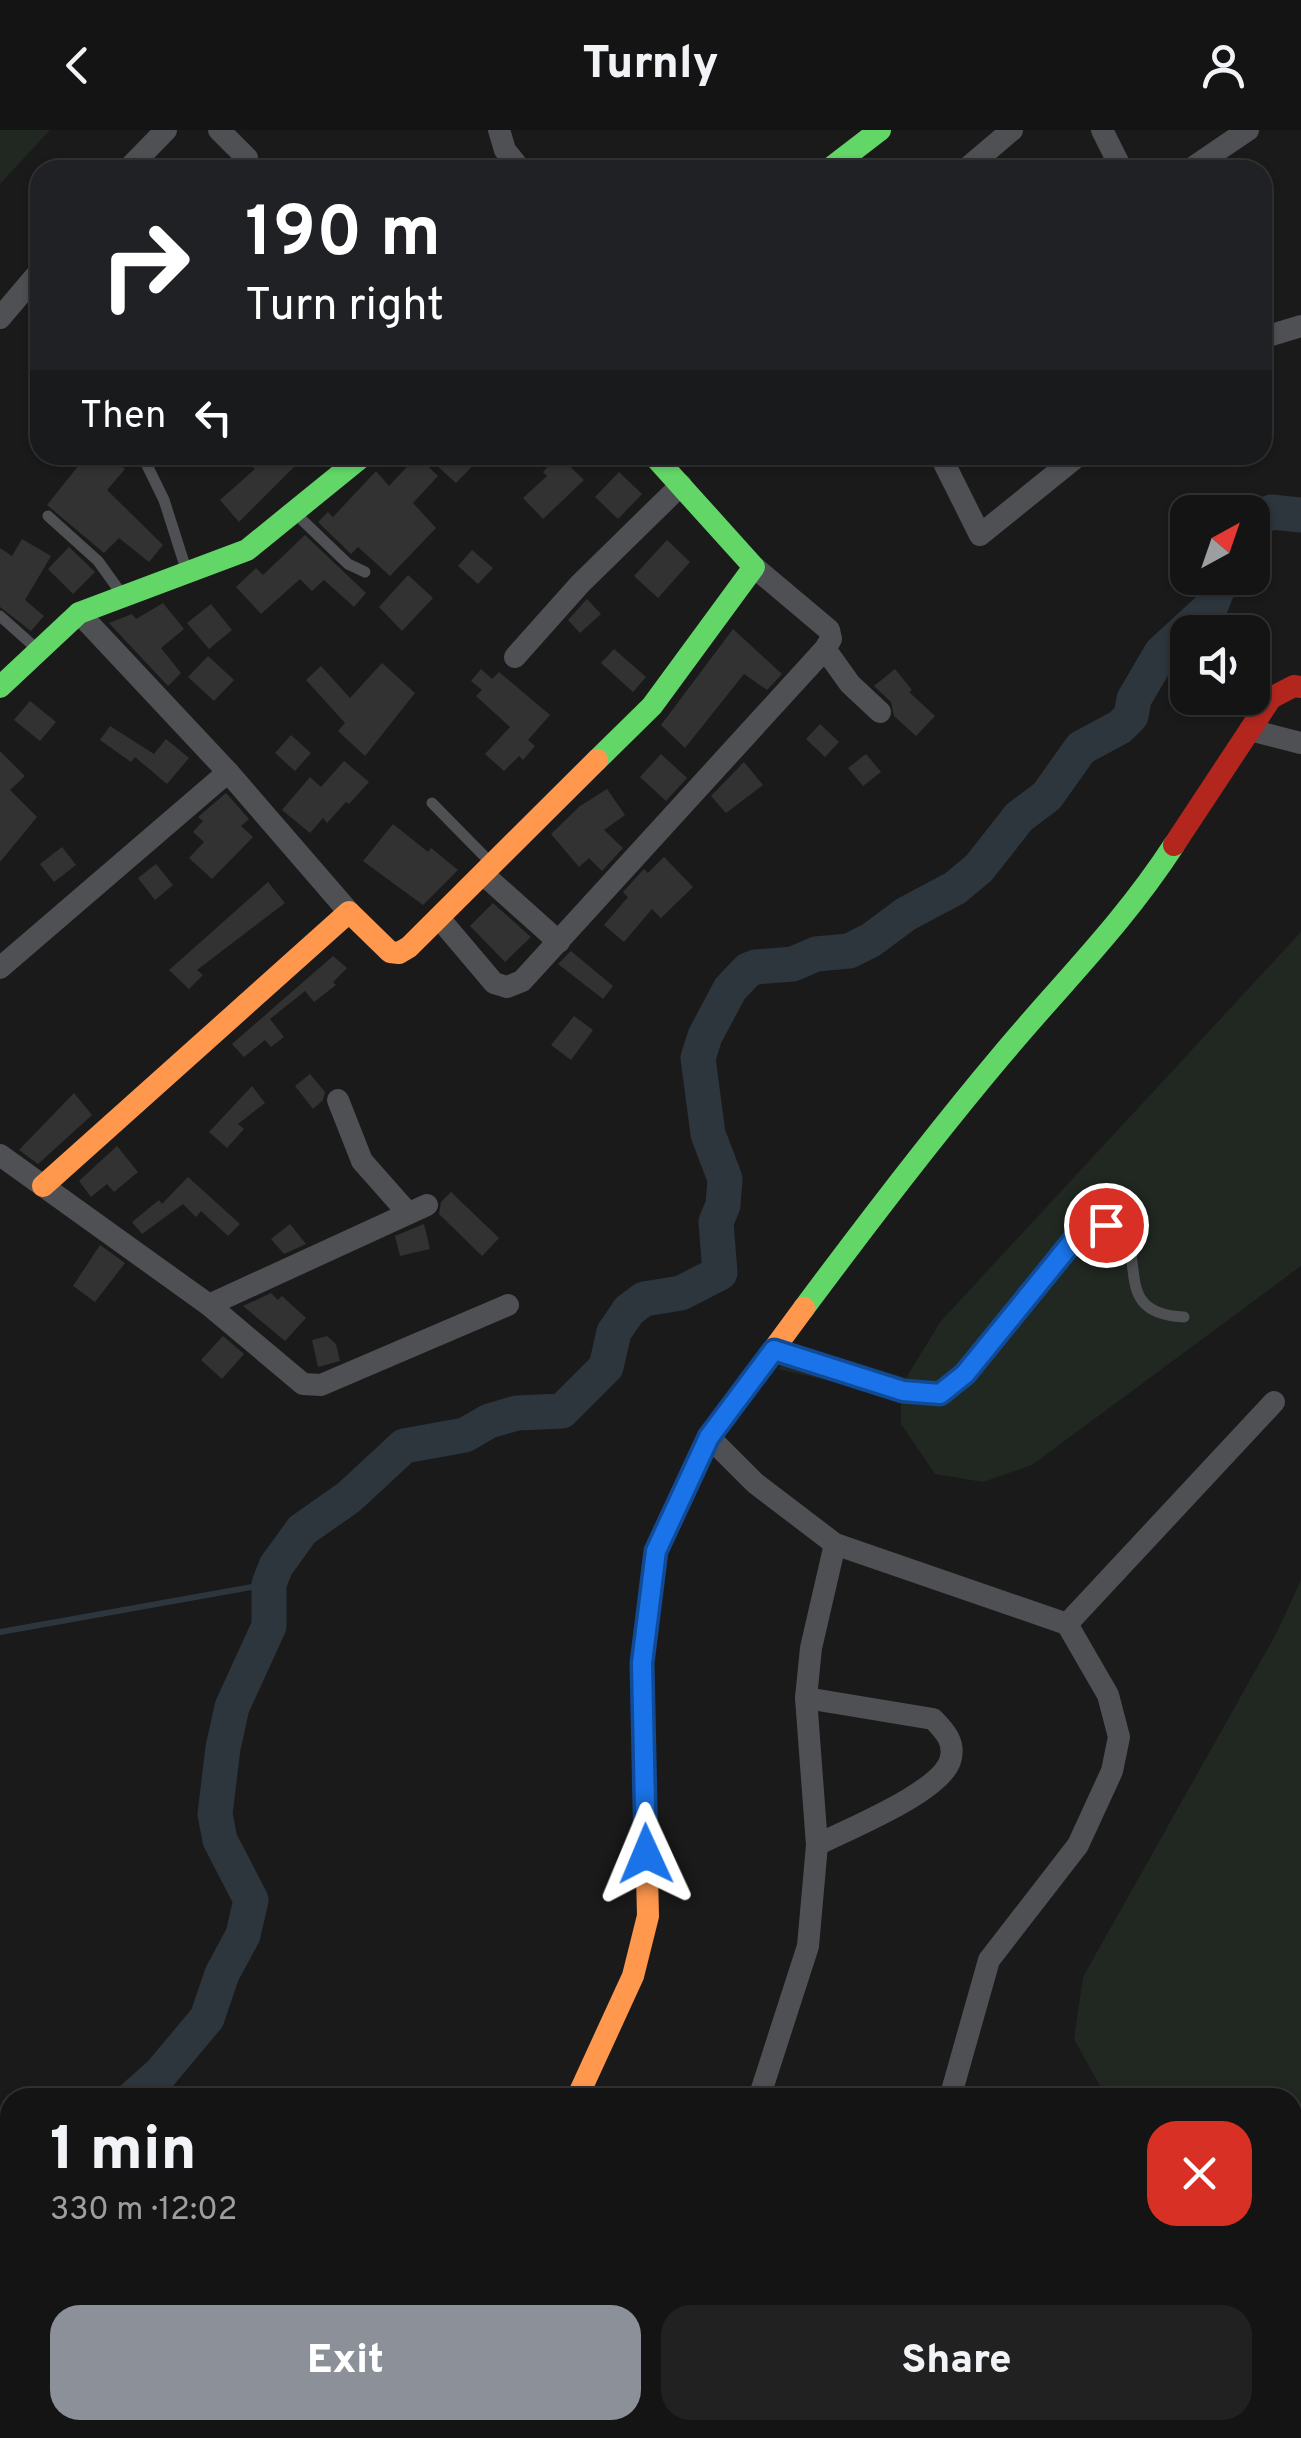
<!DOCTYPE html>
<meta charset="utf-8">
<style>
:root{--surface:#141414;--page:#212122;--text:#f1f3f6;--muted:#9d9ea0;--line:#333334;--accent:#8c9099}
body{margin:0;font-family:Overpass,sans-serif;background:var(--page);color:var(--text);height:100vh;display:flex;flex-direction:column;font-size:38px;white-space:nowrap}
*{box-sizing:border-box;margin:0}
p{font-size:32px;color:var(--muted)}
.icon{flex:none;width:55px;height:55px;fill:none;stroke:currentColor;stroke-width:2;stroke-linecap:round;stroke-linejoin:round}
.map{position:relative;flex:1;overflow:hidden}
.details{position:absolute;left:0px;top:1958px;width:1302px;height:352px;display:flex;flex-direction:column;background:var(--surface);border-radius:30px 30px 0 0;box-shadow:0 2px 8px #0004,0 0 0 2px var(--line)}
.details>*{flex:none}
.guide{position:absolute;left:30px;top:30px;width:1242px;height:305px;border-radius:30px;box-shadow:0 2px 8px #0004,0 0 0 2px var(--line);background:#202124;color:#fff;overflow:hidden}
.needle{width:65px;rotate:40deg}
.tools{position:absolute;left:1170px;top:365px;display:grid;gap:20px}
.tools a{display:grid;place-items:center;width:100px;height:100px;border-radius:20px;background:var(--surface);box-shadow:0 2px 8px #0004,0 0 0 2px var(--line);font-size:50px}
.pin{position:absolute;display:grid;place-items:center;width:85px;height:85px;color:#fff;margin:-42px;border:5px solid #fff;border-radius:50%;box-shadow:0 2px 10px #0007}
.me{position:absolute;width:110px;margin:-55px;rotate:359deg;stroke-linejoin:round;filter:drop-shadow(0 0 8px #0008)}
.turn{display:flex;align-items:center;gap:35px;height:210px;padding:0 50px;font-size:45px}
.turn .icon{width:130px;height:130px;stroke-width:2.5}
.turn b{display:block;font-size:70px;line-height:85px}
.then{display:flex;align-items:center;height:95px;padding:0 50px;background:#0003;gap:20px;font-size:38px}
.round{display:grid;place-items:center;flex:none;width:105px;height:105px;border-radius:30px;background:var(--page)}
.overview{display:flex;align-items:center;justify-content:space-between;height:170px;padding:0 50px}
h1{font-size:60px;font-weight:800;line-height:75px}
.cta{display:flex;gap:20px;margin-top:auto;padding:20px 50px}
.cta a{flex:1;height:115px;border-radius:30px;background:var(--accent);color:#fff;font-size:40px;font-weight:800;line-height:115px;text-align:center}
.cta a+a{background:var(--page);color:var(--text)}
header{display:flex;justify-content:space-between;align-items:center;height:130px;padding:0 50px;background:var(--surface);font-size:45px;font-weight:800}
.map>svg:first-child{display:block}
</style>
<header><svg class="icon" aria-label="back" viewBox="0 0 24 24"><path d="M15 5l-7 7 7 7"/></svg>Turnly<svg class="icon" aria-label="person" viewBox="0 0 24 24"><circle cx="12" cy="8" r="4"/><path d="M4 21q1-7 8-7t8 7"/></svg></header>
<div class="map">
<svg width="1301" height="2308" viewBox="0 0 1301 2308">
<rect width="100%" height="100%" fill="#1a1a1b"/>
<g fill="#202821">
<path d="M0,0H50L0,54Z"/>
<path d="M1301,802V1136L1032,1335L983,1352L935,1344L901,1294V1267L778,1239L798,1215L906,1248L941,1191Z"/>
<path d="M1301,1450V2308L1292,2294V1968L1106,1967L1074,1909L1083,1847L1277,1502Z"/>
</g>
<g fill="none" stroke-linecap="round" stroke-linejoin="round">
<path stroke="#2d363d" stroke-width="6" d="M0,1502L269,1454"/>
<g stroke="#2d363d" stroke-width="35">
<path d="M1252,392L1271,382L1301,385"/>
<path d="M133,1968L161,1943L207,1888L222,1844L243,1805L251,1770L220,1710L215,1684L223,1618L232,1577L269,1496V1454L276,1436L302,1400L349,1367L404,1316L465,1305L489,1291L517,1283L562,1281L606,1237L614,1202L629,1180L644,1169L681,1163L720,1143L716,1092L723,1075L725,1049L708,1004L698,928L705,906L730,859L748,840L756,837L793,834L816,824L849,821L871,810L906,784L955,758L979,738L1019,687L1047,666L1081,618L1120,597L1131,586L1134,569L1161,523L1210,478L1222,448"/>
<path d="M0,2246L10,2240"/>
</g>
</g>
<g fill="#323233">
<path d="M68,325H108L125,339L107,360L163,415L149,432L119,408L104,423L47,375L79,335Z"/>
<path d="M240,325H306L239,392L220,370L255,339Z"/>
<path d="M443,325H483L456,353L435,334Z"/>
<path d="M558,325L584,350L543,389L523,368L547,346L543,342Z"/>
<path d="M417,326L438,346L413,373L436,398L390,446L358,417L351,424L318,392L328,382L333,387L376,341L389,356Z"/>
<path d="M619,342L642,364L618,389L595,367Z"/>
<path d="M305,405L366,463L354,477L324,450L312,461L300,449L261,484L236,457L256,438L263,445Z"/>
<path d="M22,409L51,426L25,470L44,486L31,501L0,477V418L12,426Z"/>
<path d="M667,410L690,432L658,468L634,446Z"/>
<path d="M69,417L95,442L73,464L48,439Z"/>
<path d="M472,420L493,438L478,454L458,436Z"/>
<path d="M408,445L433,468L402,501L379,477Z"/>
<path d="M587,469L601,484L580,503L568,490Z"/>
<path d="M163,473L184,499L161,518L181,543L168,556L109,493L132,484L136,489Z"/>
<path d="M211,474L232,500L209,519L187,493Z"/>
<path d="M733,499L782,544L767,560L744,544L685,618L661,595Z"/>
<path d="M614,519L646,547L633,562L601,533Z"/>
<path d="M208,526L234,550L214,571L188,547Z"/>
<path d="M382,533L415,563L365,626L338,601L345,593L306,550L321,536L350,568Z"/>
<path d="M481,539L492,549L499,542L550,585L528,610L535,616L523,630L519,626L504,641L485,624L510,597L476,566L482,560L471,551Z"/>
<path d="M895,539L912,560L909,562L935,586L916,606L894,586L891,572L874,556Z"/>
<path d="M30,571L56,592L40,611L14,590Z"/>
<path d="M820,594L839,612L825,627L806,609Z"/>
<path d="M110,596L154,624L166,609L189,628L167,654L135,627L131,632L100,610Z"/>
<path d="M291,605L311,623L295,641L275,623Z"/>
<path d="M0,621L25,646L10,660L37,687L0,732Z"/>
<path d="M661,624L687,648L666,671L640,647Z"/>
<path d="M866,624L881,642L863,656L848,638Z"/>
<path d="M344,631L369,652L349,674L346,672L327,693L323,688L310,703L282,680L310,647L321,657Z"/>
<path d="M744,632L763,655L726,683L711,666Z"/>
<path d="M607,659L625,685L604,700L623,718L602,741L589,728L579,737L551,704L580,676Z"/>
<path d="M226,663L249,689L241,696L253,707L212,749L189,728L204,712L193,702L203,691L198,687Z"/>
<path d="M393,694L428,722L431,718L458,740L423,775L363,731Z"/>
<path d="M62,717L76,735L54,752L40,734Z"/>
<path d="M664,727L693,757L661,788L652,779L624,812L604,795L628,767L623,762L644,739L648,743Z"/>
<path d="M156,734L173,755L155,770L138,748Z"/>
<path d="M268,752L285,773L197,840L203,845L189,859L169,840Z"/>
<path d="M493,773L531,807L505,832L470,796Z"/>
<path d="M571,821L613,856L603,869L558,834Z"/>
<path d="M333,826L347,838L333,852L336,855L314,872L305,861L270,889L284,907L271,917L265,910L244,927L232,914Z"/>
<path d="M574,886L593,900L571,930L551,915Z"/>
<path d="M310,944L325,962L323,970L313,979L295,956Z"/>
<path d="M252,956L265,973L238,994L244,999L227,1018L209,1002Z"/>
<path d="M74,963L92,985L38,1034L19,1020Z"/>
<path d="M117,1016L138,1042L114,1062L107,1054L91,1067L79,1051Z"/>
<path d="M188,1047L240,1094L228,1106L201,1081L196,1087L183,1074L142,1104L132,1092L159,1070L162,1074Z"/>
<path d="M451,1062L499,1108L482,1126L439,1084L441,1072Z"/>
<path d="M290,1094L306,1114L284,1124L271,1109Z"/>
<path d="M424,1094L430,1119L400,1126L395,1106Z"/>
<path d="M100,1115L125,1133L95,1172L73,1156Z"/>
<path d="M271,1163L278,1170L282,1166L306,1188L285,1211L243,1176Z"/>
<path d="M223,1206L244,1224L222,1249L201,1230Z"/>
<path d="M327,1206L336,1214L340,1231L318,1237L312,1210Z"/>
</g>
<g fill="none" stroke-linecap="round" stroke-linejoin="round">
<g stroke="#4f5054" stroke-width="11">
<path d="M142,325L164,370L186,439"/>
<path d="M48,386L98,431L121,463"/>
<path d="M299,387L348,434L365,442"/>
<path d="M0,486L37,519"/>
<path d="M432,673L490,732"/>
<path d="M778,1222L903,1261L940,1264L965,1244L1073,1111L1097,1094C1164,1105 1098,1183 1184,1187"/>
</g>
<g stroke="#4f5054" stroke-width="22">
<path d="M219,0L247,28"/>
<path d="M499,0L505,20L521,40"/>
<path d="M1102,0L1122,40"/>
<path d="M127,40L166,0"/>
<path d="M965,40L1012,0"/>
<path d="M1189,40L1248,0"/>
<path d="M0,188L40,141"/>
<path d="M1262,208L1301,196"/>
<path d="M940,325L980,405L1079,325"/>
<path d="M79,483L228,642L349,782"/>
<path d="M825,519L850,554L880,582"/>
<path d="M515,527L580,454L681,355"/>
<path d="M1250,600L1301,613"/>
<path d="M483,744L559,812"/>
<path d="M439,788L494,853L507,857L522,851L825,519L831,509L829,500L754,437"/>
<path d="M0,838L228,642"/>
<path d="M338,970L362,1031L408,1083"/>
<path d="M0,1025L209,1175L303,1254L321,1255L508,1175"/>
<path d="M209,1175L427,1075"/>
<path d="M709,1307L755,1353L835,1414L1067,1494L1108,1565L1119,1607L1112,1641L1078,1715L989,1830L950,1968"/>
<path d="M1067,1494L1274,1272"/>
<path d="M806,1568L933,1589C945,1601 956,1613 950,1631C939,1663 848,1699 817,1715"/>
<path d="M759,1968L808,1816L817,1715L806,1568L811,1518L835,1414"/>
<path d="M1181,2300L1186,2308"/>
<path d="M416,2308L420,2300"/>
<path d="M606,2308L610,2300"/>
<path d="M889,2308L899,2300"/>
<path d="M1150,2308L1162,2300"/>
</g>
<g stroke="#63d668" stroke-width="22">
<path d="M828,40L880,0"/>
<path d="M0,557L79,483L247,420L364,325"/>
<path d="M597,630L652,576L754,437L653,325"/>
<path d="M804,1178C868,1092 932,1008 1001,926C1061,854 1122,795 1174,715"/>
</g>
<g stroke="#ff974d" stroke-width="22">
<path d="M43,1056L349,782L390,822L399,823L409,817L597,630"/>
<path d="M577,1968L633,1846L648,1786L642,1533L656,1421L709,1307L804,1178"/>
</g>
<path stroke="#b3261e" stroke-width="22" d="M1174,715L1271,568L1294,556L1301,557"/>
</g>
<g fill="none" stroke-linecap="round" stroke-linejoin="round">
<g stroke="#114b97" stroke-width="25">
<path id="route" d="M646,1724L642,1533L656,1421L709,1307L774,1220L903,1261L940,1264L965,1244L1073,1111L1097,1094L1106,1095"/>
</g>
<use href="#route" stroke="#1a73e8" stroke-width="18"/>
</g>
</svg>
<div class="tools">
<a><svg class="needle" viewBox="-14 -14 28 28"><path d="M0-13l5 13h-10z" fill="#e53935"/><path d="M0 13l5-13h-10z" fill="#9d9ea0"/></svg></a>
<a><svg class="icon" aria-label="sound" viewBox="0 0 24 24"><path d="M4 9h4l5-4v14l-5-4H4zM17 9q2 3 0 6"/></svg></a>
</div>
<div class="pin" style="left:1106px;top:1095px;background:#d93025"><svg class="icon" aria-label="arrive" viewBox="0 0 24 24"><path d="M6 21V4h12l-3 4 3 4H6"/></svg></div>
<svg class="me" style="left:646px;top:1724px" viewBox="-20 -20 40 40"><path d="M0-17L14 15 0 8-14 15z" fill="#1a73e8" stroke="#fff" stroke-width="4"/></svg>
<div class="guide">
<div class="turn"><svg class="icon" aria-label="right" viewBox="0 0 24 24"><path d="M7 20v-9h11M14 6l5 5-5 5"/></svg><div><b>190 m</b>Turn right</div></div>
<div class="then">Then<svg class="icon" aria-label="left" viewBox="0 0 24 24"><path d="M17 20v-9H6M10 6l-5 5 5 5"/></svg></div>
</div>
<section class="details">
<div class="overview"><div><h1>1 min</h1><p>330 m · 12:02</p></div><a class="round" style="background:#d93025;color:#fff"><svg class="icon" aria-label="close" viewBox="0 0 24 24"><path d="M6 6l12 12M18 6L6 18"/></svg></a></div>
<div class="cta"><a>Exit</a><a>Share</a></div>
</section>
</div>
